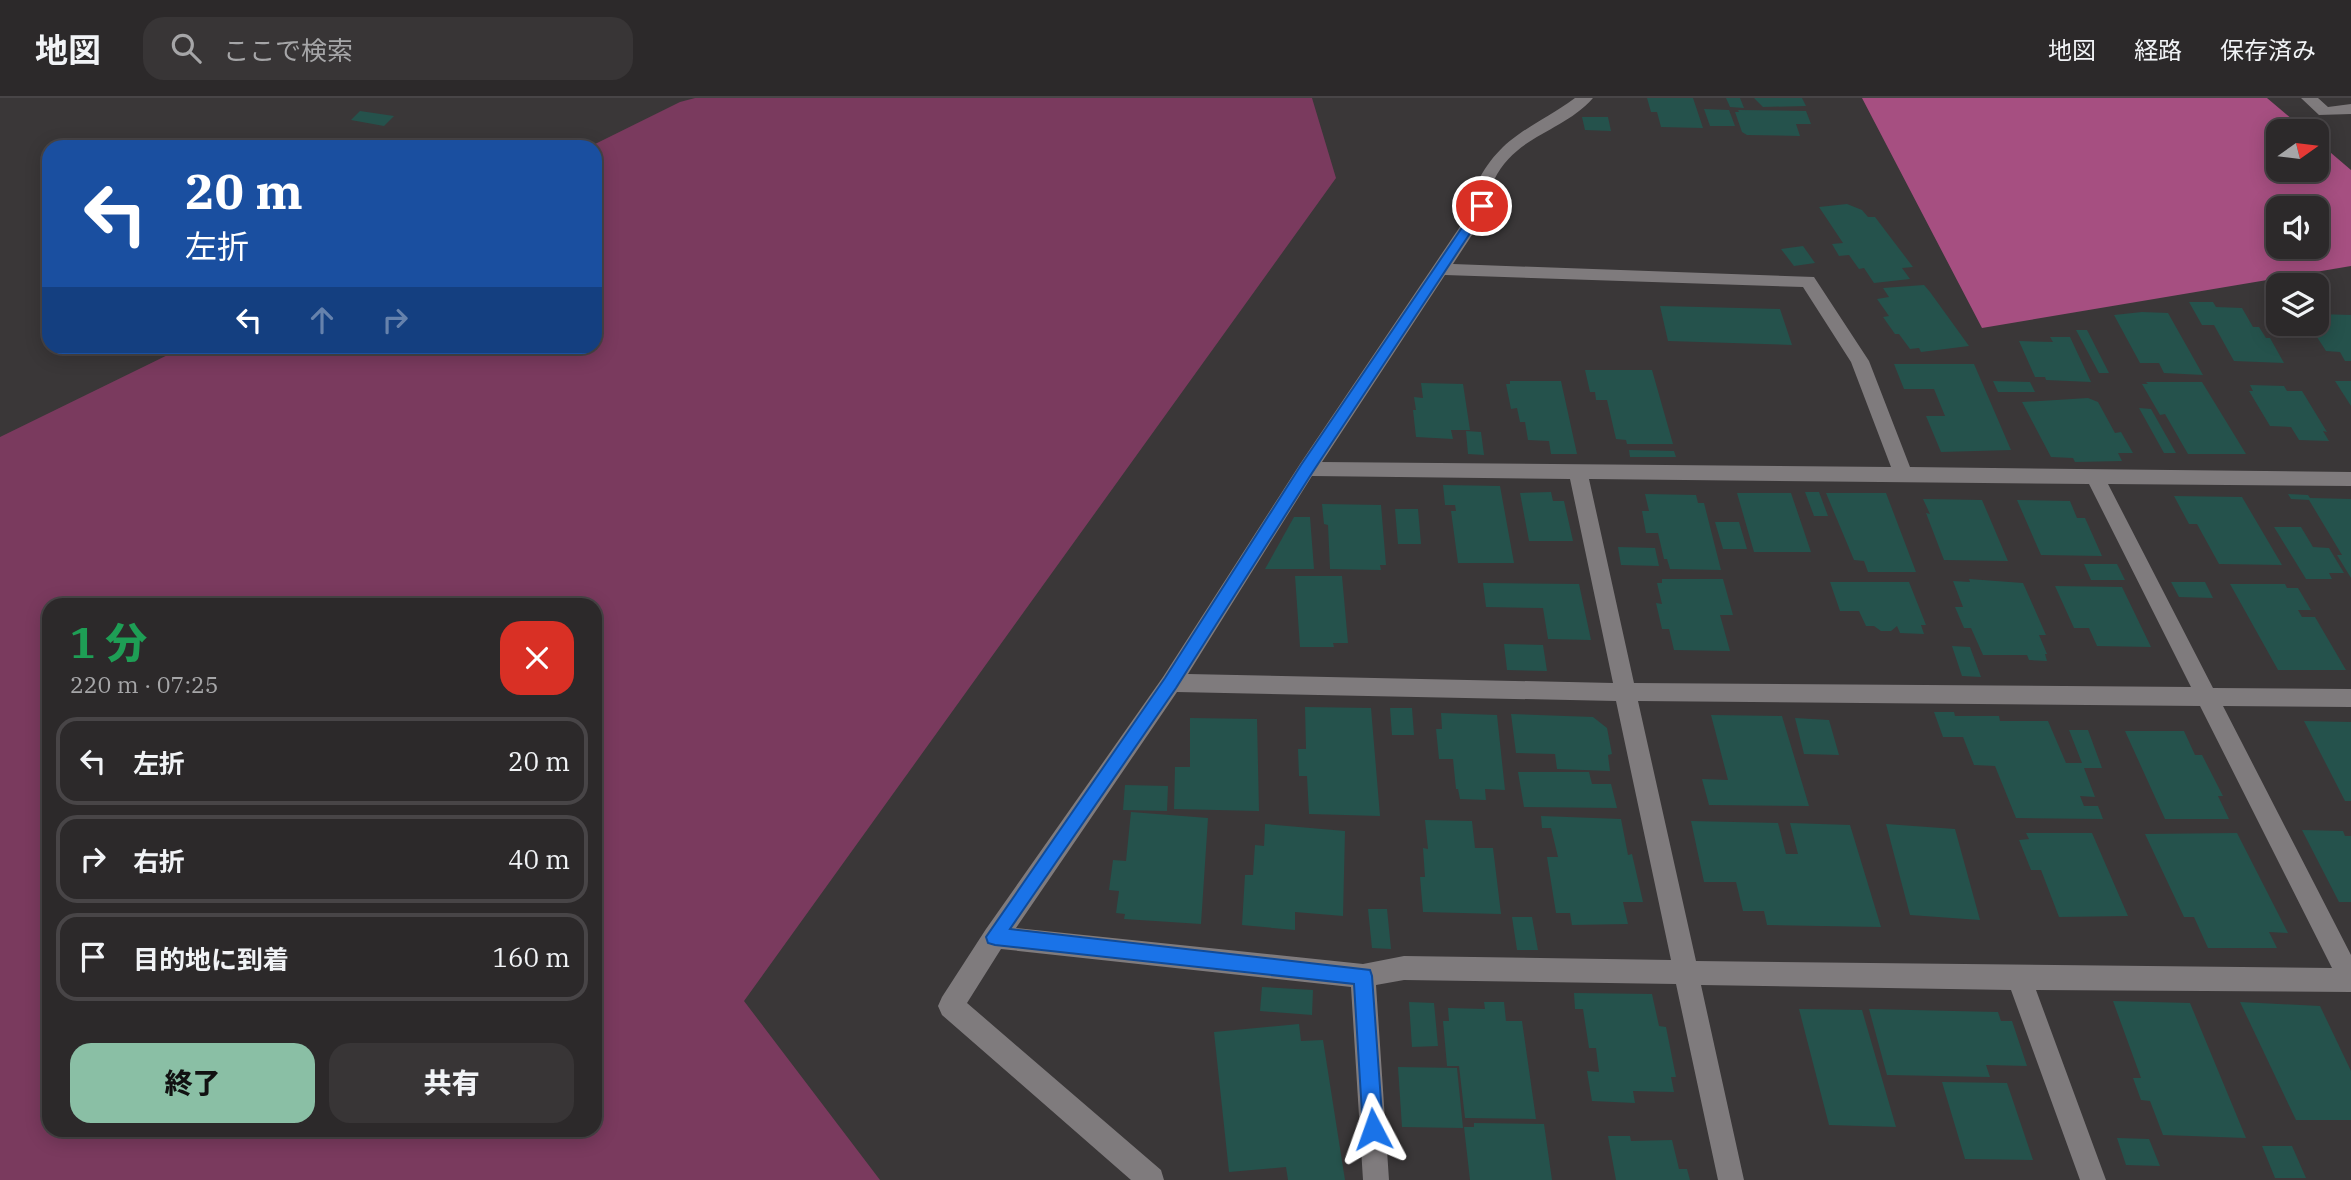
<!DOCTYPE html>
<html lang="ja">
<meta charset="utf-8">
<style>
:root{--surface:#2c292a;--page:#383536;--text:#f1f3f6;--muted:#a6a6a8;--line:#484547;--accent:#8abfa5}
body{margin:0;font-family:"IBM Plex Serif","Noto Sans JP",serif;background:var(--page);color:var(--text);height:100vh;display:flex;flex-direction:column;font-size:26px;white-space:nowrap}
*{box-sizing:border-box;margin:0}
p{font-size:23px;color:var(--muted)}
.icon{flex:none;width:38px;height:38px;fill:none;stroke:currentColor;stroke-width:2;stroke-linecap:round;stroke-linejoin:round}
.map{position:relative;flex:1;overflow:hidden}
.sheet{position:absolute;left:42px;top:500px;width:560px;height:539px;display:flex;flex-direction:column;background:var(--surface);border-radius:21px;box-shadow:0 4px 18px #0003,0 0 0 2px var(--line)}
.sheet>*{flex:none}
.guide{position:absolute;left:42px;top:42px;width:560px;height:214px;border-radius:21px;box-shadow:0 4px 18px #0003,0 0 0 2px var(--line);background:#1a4fa0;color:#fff;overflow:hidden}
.needle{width:46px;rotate:76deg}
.fabs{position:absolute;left:2266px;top:21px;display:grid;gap:14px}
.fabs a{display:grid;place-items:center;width:63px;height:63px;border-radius:14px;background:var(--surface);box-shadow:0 4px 18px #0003,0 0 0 2px var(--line);font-size:35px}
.pin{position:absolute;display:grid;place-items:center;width:60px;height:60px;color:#fff;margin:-30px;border:4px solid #fff;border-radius:50%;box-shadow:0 2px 7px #0007}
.me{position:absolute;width:77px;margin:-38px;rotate:356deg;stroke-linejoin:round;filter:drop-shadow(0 0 5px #0008)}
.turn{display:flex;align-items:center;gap:24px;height:147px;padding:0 28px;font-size:32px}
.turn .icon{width:91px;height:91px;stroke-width:2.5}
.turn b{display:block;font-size:49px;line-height:60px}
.lanes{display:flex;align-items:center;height:66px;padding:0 28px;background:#0003;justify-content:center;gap:35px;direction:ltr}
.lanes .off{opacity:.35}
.round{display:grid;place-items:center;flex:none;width:74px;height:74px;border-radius:21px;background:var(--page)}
.headline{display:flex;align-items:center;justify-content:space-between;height:119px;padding:0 28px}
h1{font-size:42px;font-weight:800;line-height:52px;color:#1e9e55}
.cta{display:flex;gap:14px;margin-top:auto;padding:14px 28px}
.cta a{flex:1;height:80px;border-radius:21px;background:var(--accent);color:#111;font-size:28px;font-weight:800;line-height:80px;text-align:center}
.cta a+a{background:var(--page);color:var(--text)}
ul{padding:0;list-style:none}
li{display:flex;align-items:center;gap:21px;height:88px;margin:0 14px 10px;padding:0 14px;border:4px solid var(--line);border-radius:21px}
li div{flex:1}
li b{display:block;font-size:26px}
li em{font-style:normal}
header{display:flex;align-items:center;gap:42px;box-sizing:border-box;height:98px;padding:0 35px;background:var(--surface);border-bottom:2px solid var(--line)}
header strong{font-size:33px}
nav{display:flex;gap:38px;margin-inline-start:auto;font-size:24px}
.search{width:490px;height:63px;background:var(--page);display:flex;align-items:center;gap:18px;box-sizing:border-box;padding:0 24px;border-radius:21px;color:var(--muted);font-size:26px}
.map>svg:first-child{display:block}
</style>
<header>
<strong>地図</strong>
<div class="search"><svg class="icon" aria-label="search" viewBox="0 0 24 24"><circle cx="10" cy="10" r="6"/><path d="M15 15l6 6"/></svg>ここで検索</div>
<nav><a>地図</a><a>経路</a><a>保存済み</a></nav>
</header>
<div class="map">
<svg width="2351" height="1082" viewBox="0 0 2351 1082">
<rect width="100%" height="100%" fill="#3a3738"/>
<path fill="#7a3a5e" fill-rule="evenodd" d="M695,0H1312L1336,80L744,903L880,1082H0V339L184,249L595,248V49H589L680,4ZM49,508H595V1032H49Z"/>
<path fill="#a64f81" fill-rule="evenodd" d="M1862,0H2267L2306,33H2278V72H2317V43L2351,72V168L1982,230ZM2278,110H2317V149H2278Z"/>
<g fill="#25524c">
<path d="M1647,0H1693L1703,30L1661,29L1657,14H1651Z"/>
<path d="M1726,0H1740L1744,10L1730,9Z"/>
<path d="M1754,0H1802L1806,8L1763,9Z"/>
<path d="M1704,11L1729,12L1735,28H1710Z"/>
<path d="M1738,12L1806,13L1811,26H1796L1800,38L1747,37L1742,34L1735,14H1739Z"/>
<path d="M360,13L394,18L384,28L351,22Z"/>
<path d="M1582,19H1608L1611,33L1585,32Z"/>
<path d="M1847,106L1862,112L1868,119H1875L1913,169L1902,170L1910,181L1874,185L1864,170L1859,171L1849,157L1839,158L1832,146L1843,145L1819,109Z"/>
<path d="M1803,148L1815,165L1794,168L1781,151Z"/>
<path d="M1924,187L1930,194L1969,248L1921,254L1919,250L1910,251L1899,236H1895L1883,219L1889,218L1877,201L1889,199L1883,190Z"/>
<path d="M2189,204H2213L2216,209L2242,210L2253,229H2259L2266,240H2270L2284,265L2234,263L2214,227H2202Z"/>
<path d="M1660,208L1780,211L1792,247L1668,243Z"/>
<path d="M2142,214L2168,215L2203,277L2164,275L2159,265H2140L2114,217Z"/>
<path d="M2317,216L2351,217V263H2345L2340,254L2326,253L2317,239H2299L2292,226H2317Z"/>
<path d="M2076,232H2087L2109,275H2099Z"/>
<path d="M2050,239H2070L2091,284L2046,282L2045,279H2035L2019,243L2053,244Z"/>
<path d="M1894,266H1974L2011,352L1941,354L1926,318H1945L1934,291H1904Z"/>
<path d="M1585,272H1652L1673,346H1627L1626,342L1616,341L1607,302H1596L1595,294H1590Z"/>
<path d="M1510,283H1561L1577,356H1551L1549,343L1528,342L1525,324H1520L1517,310L1511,311L1506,286H1510Z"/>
<path d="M1993,283L2030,284L2035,294H1998Z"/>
<path d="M2335,283H2351V308Z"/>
<path d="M2146,284H2202L2246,356H2188L2165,316L2160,317L2142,286H2148Z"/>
<path d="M1421,285L1463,286L1470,332H1451L1453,341L1416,339L1413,312H1416L1414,299L1423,300Z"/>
<path d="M2250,287L2284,288L2287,293H2302L2327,334L2323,333L2329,343L2299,342L2291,329L2270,328L2249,293H2253Z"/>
<path d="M2088,300L2098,304L2115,335L2121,334L2133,355H2118L2122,363L2075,364L2073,360L2051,359L2022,304Z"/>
<path d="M2139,310L2151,311L2176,355H2164Z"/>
<path d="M1466,333L1481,334L1484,357L1468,356Z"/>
<path d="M1629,352L1674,353L1676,359H1630Z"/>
<path d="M1443,387L1500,388L1514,465H1458L1451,413H1456L1455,407H1445Z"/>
<path d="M1551,394L1553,403H1564L1573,443H1529L1520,395Z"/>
<path d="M1805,394H1819L1828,418H1814Z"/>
<path d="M1737,395H1791L1811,454H1754Z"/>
<path d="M1826,395H1886L1916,474H1868L1864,463L1854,462Z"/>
<path d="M1645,396L1696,397L1698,405H1704L1721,472L1670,471L1667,461H1664L1658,435H1646L1642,413H1649Z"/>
<path d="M2288,396L2308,397L2310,400L2351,401V480L2337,457H2342L2309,402L2291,401Z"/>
<path d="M2174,398L2242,399L2282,467L2219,466L2197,426H2189Z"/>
<path d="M1923,401L1982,402L2008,463L1944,462L1926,415L1930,416Z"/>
<path d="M2017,402L2070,403L2077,420H2085L2102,458L2041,457Z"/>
<path d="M1322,406L1381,407L1386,467H1380L1381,472L1330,471L1328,427L1324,426Z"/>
<path d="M1395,411H1418L1421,446H1398Z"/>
<path d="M1294,419H1310L1314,471H1265Z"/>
<path d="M1715,424H1739L1747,451H1723Z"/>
<path d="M2274,429H2301L2313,449L2329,450L2344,475H2329L2332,481H2306Z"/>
<path d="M1618,449L1655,450L1659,468L1621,467Z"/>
<path d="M2084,466H2117L2125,482H2091Z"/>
<path d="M1295,478H1342L1348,545H1333L1334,549H1300Z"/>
<path d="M1662,481H1723L1733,517H1720L1730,553L1674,552L1669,531H1662L1656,505L1662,506L1657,485H1662Z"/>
<path d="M1969,481L2023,485L2046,537H2039L2047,556H2045L2047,563L2029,562L2027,557H1983L1971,530H1964L1955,509H1963L1953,483L1970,484Z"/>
<path d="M1830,484H1909L1926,527H1921L1924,536L1900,535L1897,528L1891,533H1881L1874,528H1866L1859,513H1840Z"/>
<path d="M2171,484H2205L2213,500L2179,499Z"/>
<path d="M1483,485L1579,486L1591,542L1548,541L1543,510L1486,509Z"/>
<path d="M2230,486H2285L2287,490H2298L2311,512H2298L2302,519H2315L2346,572H2278Z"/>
<path d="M2055,488L2122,489L2151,549L2097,548L2089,530H2074Z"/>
<path d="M1504,546L1543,547L1547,573L1507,572Z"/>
<path d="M1952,548L1970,549L1981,579L1962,578Z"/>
<path d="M1305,609L1371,610L1380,718L1309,716L1307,678H1299L1298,651H1306Z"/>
<path d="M1390,610H1412L1414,637H1392Z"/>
<path d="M1934,614H1954L1955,618H1999L2000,623H2048L2066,665H2082L2069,632H2088L2102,670H2084L2095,699L2080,698L2084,708H2098L2103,721L2016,720L1995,668L1974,667L1963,639H1943Z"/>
<path d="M1441,615L1497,617L1505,692L1485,691L1486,702L1460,701L1458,691H1456L1453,661H1439L1436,631H1442Z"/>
<path d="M1511,616L1593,619L1607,630L1612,656L1608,657L1610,673L1557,671L1555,656L1516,655Z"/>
<path d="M1711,617L1782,618L1809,708L1709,707L1702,681L1728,682Z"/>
<path d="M1190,620L1257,621L1259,713L1174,711L1175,669H1190Z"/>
<path d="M1795,620L1829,622L1839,657L1804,656Z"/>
<path d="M2304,623L2351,624V703H2345Z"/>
<path d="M2125,633H2184L2195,657H2202L2223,698H2218L2229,721H2165Z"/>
<path d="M1518,674H1589L1592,686H1611L1617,710L1524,709Z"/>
<path d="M1125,687L1168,688L1167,713L1123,712Z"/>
<path d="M1131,714L1208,720L1201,826L1124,821L1125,816L1116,815L1119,793L1109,792L1113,762L1126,763Z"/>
<path d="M1541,718L1621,721L1628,757L1632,756L1643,804H1623L1628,826L1572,827L1570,815H1556L1547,759H1558L1551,730H1542Z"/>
<path d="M1425,722L1472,723L1475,750H1493L1501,816L1423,814L1420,779H1425L1423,750L1428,751Z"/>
<path d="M1691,723L1778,725L1786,756H1798L1790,725L1850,727L1881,829L1767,827L1764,813H1743L1736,784H1704Z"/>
<path d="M1265,726L1345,733L1343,818L1295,814V832L1242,827L1245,777H1253L1255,747L1264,748Z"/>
<path d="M1886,726L1955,731L1980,822L1910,817Z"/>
<path d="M2302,732L2343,733L2345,738H2351V804H2339Z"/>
<path d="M2026,735H2092L2128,818L2059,819L2041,772H2031L2019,742L2029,741Z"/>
<path d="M2237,735L2288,835L2269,834L2277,850H2208L2194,819H2184L2145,736Z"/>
<path d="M1368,811H1387L1391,851L1372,850Z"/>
<path d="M1512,819H1532L1538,852H1517Z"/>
<path d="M1262,889L1313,892L1312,917L1260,913Z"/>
<path d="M1574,895L1652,896L1659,928L1666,929L1676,979H1671L1674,994L1633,993L1635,1005L1592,1003L1587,973L1599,974L1596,950H1589L1583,911H1575Z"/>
<path d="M2113,903L2190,905L2246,1040L2163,1037L2150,1003L2141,1002L2133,980H2141Z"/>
<path d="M1409,904L1434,905L1438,948L1412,949Z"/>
<path d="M1484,904H1504L1506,923H1522L1536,1021L1465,1020L1459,968H1447L1443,923H1449L1448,910L1485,911Z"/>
<path d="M2240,904L2320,908L2351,973V1022H2296Z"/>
<path d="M1799,911L1862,912L1896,1029L1829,1027Z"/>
<path d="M1869,911L1998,914L2001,923H2012L2027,968L1986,967L1990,979L1887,977Z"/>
<path d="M1299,926L1301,943L1323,942L1345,1082H1288L1286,1069L1229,1074L1214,934Z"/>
<path d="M1398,969L1457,970L1463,1030L1402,1029Z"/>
<path d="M1942,984L2007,985L2033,1062L1965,1061Z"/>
<path d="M1474,1025L1544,1026L1552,1082H1470L1464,1029H1474Z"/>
<path d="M1608,1038H1630L1631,1043L1672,1042L1679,1071H1687L1690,1082H1616Z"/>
<path d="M2117,1040L2149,1041L2160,1068L2126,1067Z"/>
<path d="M2262,1048H2292L2306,1080H2275Z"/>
</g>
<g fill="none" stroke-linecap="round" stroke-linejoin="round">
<g fill="#7f7b7d" fill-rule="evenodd">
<path d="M1575,0H1593C1562,35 1517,36 1494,82L1504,88L1453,166L1814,179L1869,263L1910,369L2351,374V388L2108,386L2213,590L2351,591V609L2223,608L2351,857V894L2036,892L2106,1082H2080L2011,892L1701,887L1744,1082H1718L1676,886L1404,882L1376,887L1389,1082H1363L1351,889L1001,851L967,905L1161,1072L1164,1082H1131L942,917L938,908L942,899L986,831L1163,579L1300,366L1486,90L1477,85C1502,36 1534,30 1575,0ZM1445,177L1803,189L1851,264L1891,369L1322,364ZM1312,378L1570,381L1613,585L1188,576ZM1589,381L2089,386L2191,589L1634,585ZM1177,594L1616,603L1671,862L1404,858L1363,866L1016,830ZM1638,603L2200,608L2332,870L1696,863Z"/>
<path d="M2301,0H2318L2328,9L2351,6V16L2319,17Z"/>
</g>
</g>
<path fill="#1a73e8" stroke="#114b97" stroke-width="2" d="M1482,105L1488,108L1312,375L1176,590L1010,831L1370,872L1372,878L1383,1031L1380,1038L1373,1041L1366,1038L1363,1031L1354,886L995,847L988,845L986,839L1165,580L1301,367L1478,106Z"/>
</svg>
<div class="fabs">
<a><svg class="needle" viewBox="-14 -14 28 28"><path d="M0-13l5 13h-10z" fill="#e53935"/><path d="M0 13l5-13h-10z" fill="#a6a6a8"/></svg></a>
<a><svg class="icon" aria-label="sound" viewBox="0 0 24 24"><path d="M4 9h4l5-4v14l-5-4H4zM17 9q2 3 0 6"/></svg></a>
<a><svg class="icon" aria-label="layers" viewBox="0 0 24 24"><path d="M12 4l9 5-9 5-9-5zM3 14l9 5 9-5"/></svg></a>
</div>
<div class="pin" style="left:1482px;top:108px;background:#d93025"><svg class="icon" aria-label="arrive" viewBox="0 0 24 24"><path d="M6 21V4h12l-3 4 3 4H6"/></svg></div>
<svg class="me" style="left:1373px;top:1031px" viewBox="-20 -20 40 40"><path d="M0-17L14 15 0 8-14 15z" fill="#1a73e8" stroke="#fff" stroke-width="4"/></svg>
<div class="guide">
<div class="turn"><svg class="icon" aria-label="left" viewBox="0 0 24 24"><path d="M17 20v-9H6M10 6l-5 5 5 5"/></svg><div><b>20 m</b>左折</div></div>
<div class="lanes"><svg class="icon" aria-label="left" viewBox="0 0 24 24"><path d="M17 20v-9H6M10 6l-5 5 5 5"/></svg><svg class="icon off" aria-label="ahead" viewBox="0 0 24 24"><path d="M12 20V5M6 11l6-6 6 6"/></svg><svg class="icon off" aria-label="right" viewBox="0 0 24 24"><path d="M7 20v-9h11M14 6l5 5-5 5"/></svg></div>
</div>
<section class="sheet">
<div class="headline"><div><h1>1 分</h1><p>220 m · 07:25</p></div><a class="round" style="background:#d93025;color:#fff"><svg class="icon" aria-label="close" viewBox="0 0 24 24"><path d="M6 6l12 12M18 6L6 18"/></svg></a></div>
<ul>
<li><svg class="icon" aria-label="left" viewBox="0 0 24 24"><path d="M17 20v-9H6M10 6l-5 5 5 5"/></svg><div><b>左折</b></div><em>20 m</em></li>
<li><svg class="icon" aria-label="right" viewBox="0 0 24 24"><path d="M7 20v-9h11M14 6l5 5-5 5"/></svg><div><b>右折</b></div><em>40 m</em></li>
<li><svg class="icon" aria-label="arrive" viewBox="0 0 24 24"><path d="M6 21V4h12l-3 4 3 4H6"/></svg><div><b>目的地に到着</b></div><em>160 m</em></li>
</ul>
<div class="cta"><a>終了</a><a>共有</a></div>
</section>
</div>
